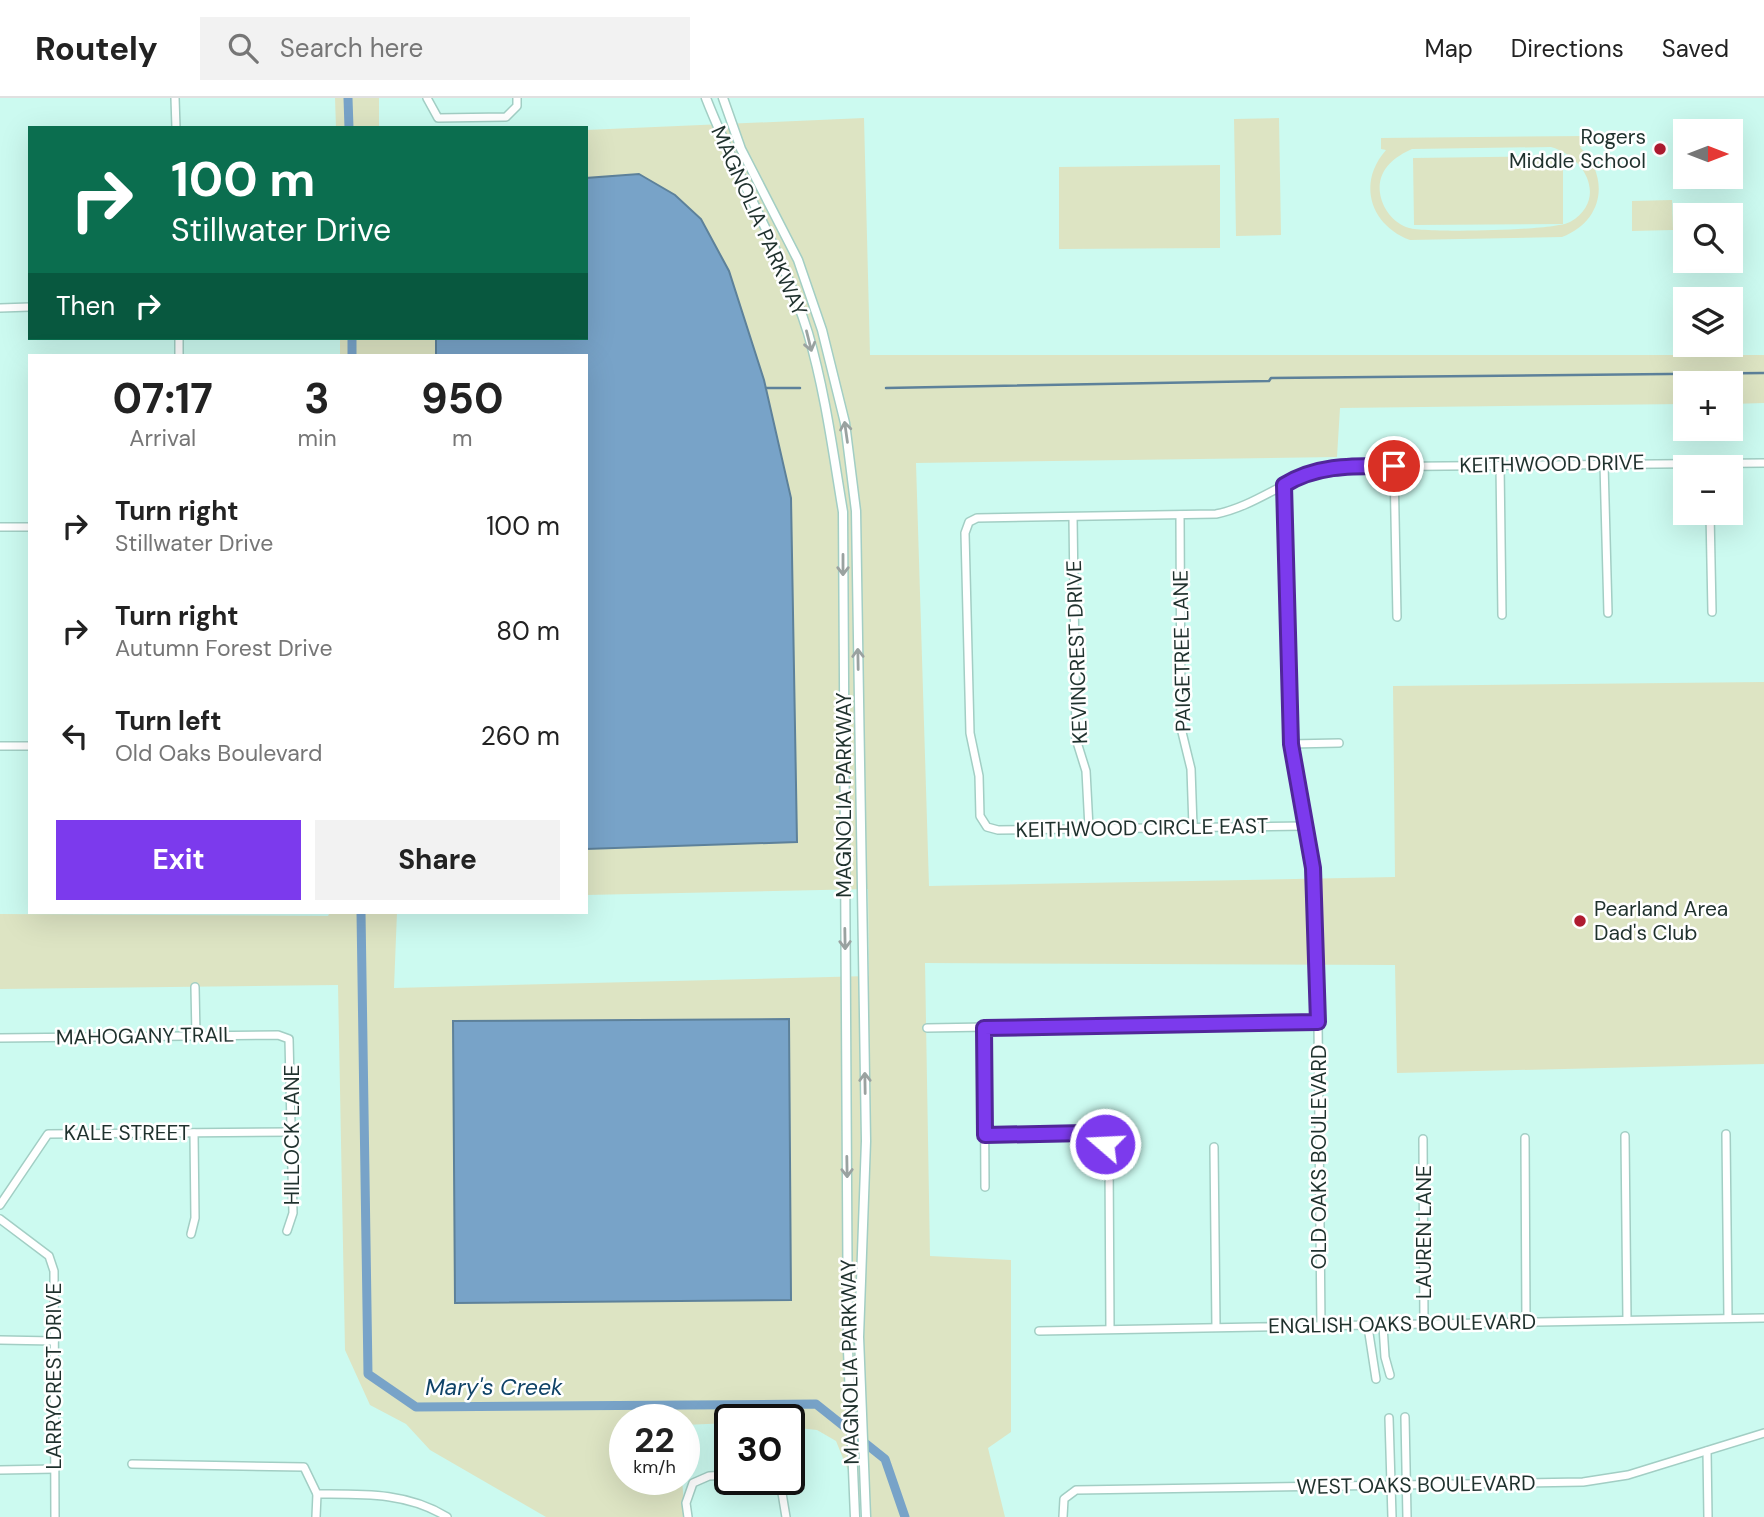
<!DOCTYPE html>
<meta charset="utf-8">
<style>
:root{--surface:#fff;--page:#f2f2f2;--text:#222;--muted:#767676;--line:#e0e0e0;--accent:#7c3aed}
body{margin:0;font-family:"DM Sans",sans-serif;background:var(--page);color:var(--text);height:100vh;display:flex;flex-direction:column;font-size:26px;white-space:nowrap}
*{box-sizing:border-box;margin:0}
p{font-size:23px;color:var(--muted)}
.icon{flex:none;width:38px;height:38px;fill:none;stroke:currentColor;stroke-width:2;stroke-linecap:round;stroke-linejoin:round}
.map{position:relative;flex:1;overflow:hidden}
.sheet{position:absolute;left:28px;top:256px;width:560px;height:560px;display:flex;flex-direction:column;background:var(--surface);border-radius:0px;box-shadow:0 7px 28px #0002}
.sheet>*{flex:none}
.top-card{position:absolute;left:28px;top:28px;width:560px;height:214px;border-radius:0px;box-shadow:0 7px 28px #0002;background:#0b6e4f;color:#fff;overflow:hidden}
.needle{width:46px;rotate:90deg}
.tools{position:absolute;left:1673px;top:21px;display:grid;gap:14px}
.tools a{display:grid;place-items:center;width:70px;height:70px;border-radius:0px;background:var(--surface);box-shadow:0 7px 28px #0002;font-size:35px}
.speed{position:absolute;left:609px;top:1306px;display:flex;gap:14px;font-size:35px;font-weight:700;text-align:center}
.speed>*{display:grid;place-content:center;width:91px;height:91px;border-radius:50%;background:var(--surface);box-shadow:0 7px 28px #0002;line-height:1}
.speed small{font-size:18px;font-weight:400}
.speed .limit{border:4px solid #111;border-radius:10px;background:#fff;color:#111}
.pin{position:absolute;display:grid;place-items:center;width:60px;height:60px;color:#fff;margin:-30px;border:4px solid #fff;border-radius:50%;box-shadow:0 2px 7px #0007}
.me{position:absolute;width:77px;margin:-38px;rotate:289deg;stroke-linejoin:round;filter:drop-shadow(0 0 5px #0008)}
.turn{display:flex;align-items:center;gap:24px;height:147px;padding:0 28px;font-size:32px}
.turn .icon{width:91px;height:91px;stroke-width:2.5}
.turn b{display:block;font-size:49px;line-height:60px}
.then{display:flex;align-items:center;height:66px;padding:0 28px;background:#0003;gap:14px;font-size:26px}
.eta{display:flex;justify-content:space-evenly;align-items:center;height:119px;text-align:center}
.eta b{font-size:42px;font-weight:700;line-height:49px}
.button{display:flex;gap:14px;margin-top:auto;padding:14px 28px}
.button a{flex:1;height:80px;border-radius:0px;background:var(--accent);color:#fff;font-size:28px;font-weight:700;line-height:80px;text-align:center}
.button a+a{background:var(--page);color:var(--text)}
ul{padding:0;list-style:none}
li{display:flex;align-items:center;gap:21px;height:105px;padding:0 28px}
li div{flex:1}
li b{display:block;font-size:26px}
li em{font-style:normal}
header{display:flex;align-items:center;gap:42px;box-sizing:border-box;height:98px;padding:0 35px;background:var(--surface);border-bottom:2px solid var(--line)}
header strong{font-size:33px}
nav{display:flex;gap:38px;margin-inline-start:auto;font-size:24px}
.search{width:490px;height:63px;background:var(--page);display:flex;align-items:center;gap:18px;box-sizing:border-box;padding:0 24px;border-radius:0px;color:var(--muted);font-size:26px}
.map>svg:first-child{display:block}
</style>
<header>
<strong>Routely</strong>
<div class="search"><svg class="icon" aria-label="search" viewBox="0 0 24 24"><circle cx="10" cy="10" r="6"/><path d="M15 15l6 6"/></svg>Search here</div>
<nav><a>Map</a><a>Directions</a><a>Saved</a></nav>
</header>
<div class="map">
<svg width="1764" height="1419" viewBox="0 0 1764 1419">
<rect width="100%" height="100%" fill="#ccfaf0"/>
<g fill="#dde4c3" fill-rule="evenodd">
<path d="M335,0H379V30H336Z"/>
<path d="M864,20L870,257H1764V305L1731,306V285H1685V306L1340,310L1337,359L916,365L929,788L1395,779L1393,588L1764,584V966L1397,975L1395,867L925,865L930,1158L1011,1162V1334L988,1350L1005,1419H867L836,1343L817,1332L789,1329V1321H730V1325L684,1327V1321H625V1381H682L685,1419H546L430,1352L406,1326L370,1307L345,1252L338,887L0,891V816L328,818L330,814H397L394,890L869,878L868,791L586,797V257H340V240H586V32Z"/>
<path d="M1279,20L1281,137L1236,138L1234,21Z"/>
<path d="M1585,38L1586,48L1580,49C1610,79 1604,123 1562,139L1410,142C1370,127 1357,85 1386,52L1381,51V40ZM1551,49C1586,59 1608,102 1570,124C1554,133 1428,135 1409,130C1393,125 1382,110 1380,95C1377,72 1394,59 1412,51Z"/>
<path d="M1563,58V126L1414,127L1413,60Z"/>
<path d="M1220,67V150L1059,151V69Z"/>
<path d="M1672,102L1673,132L1632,133V103Z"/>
</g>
<g fill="#78a3c8" stroke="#5d819a" stroke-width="2">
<path d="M639,76L675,97L701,121L729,173L764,282L791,400L797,744L586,751V257H436V240H586V80Z"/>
<path d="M789,921L791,1202L455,1205L453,923Z"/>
</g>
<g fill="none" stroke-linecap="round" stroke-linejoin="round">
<g stroke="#5d819a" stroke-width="2.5">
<path d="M766,290H800"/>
<path d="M886,290L1269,283L1271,280L1764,275"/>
</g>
<g stroke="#78a3c8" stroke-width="9">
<path d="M348,0L349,30"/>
<path d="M352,240V257"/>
<path d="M361,814L368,1276L416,1309L816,1306L885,1361L905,1419"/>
</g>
<g stroke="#a2cec4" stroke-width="10">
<g id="minor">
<path d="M175,0L176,30"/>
<path d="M427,0L438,20L506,19L517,8V0"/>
<path d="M0,210L30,209"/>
<path d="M179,240V257"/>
<path d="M1604,366L1608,515"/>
<path d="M1500,367L1502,517"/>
<path d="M1394,368L1397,519"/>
<path d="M1284,387L1291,646L1301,717L1309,743L1314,793L1318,924L1321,1229"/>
<path d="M1710,415L1712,514"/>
<path d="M1180,417L1181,630L1191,671L1193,729"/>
<path d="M1073,419L1076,641L1086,673L1089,730"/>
<path d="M0,429H30"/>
<path d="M1291,646L1339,645"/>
<path d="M0,648H30"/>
<path d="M1305,728L998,732L987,729L980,718L979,678L970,635L965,435L969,424L977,420L1216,416C1261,407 1293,373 1339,369L1764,365"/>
<path d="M195,889L196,938"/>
<path d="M927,930L1318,924"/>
<path d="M984,930L985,1089"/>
<path d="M0,940L278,937L289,941L293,1115L287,1133"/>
<path d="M1726,1036L1728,1220"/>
<path d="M985,1037L1086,1035C1101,1040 1105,1045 1109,1060L1110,1231"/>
<path d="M1625,1038L1627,1222"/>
<path d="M1525,1040L1526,1224"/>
<path d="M1423,1041L1424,1227"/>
<path d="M1214,1049L1216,1229"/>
<path d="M0,1107L48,1036L292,1034"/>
<path d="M0,1121L49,1158L54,1173L55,1419"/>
<path d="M191,1136L195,1120L194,1035"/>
<path d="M1383,1228L1385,1259L1390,1277"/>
<path d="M1368,1229L1376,1281"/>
<path d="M1039,1233L1764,1220"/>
<path d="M0,1242L54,1243"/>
<path d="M1405,1319L1407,1419"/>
<path d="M1389,1320L1392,1419"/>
<path d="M1707,1353L1708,1419"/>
<path d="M132,1366L304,1369L317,1396C362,1396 407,1394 447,1419"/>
<path d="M0,1372L55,1371"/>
<path d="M775,1381L780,1383L786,1419"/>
<path d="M316,1419L317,1396"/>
<path d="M688,1419L686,1405L693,1385L709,1378L730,1377"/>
<path d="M1063,1419L1064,1401L1076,1392L1583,1384L1628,1377L1764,1335"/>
</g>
</g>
<g stroke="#a2cec4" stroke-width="11">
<g id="tertiary">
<path d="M706,0C737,80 783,154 808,235C825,293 833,354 843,414L848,1252L855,1419"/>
<path d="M723,0L741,51L798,162L822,232L845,325L856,413L866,1043L859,1239L866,1419"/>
</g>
</g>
<use href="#minor" stroke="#fff" stroke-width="7"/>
<use href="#tertiary" stroke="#fff" stroke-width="8"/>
</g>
<defs><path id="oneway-shaft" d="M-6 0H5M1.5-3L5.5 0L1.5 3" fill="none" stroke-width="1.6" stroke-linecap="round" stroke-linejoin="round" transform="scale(1.75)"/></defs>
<g stroke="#9aa2a0">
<use href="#oneway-shaft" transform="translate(809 243) rotate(76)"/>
<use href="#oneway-shaft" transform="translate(846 334) rotate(-98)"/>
<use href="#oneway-shaft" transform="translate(843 467) rotate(90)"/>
<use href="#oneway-shaft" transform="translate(858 561) rotate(-91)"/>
<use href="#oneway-shaft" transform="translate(845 841) rotate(89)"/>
<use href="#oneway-shaft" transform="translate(865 985) rotate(-91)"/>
<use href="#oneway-shaft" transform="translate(847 1069) rotate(89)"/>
</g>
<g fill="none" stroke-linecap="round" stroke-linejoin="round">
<g stroke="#51269a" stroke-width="18">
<path id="route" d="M1105,1046L1098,1039L1086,1035L985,1037L984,930L1318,924L1313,770L1291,646L1284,387C1318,366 1355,368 1394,368"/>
</g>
<use href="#route" stroke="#7c3aed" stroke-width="12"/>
</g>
<g fill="#af1b30" stroke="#fff" stroke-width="2.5">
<circle cx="1660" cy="51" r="7"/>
<circle cx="1580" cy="823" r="7"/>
</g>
<g text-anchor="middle" stroke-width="5" stroke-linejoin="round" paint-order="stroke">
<g font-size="21" fill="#1f312d" stroke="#fff" text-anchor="end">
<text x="1646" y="46">Rogers<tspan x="1646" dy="24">Middle School</tspan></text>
<text x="1594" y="818" text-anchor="start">Pearland Area<tspan x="1594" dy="24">Dad's Club</tspan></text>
</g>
<g font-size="21" fill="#1f312d" stroke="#fff">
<text transform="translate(759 123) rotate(66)" y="7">MAGNOLIA PARKWAY</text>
<text transform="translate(1552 366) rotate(-1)" y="7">KEITHWOOD DRIVE</text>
<text transform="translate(1182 553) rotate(-91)" y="7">PAIGETREE LANE</text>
<text transform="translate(1077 554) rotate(-92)" y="7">KEVINCREST DRIVE</text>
<text transform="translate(844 697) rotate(-90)" y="7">MAGNOLIA PARKWAY</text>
<text transform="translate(1142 730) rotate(-1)" y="7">KEITHWOOD CIRCLE EAST</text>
<text transform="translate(145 938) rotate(-1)" y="7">MAHOGANY TRAIL</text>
<text x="127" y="1042">KALE STREET</text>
<text transform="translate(292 1037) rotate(-90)" y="7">HILLOCK LANE</text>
<text transform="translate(1319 1059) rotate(-90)" y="7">OLD OAKS BOULEVARD</text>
<text transform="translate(1424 1134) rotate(-90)" y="7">LAUREN LANE</text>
<text transform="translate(1402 1226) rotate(-1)" y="7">ENGLISH OAKS BOULEVARD</text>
<text transform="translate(850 1264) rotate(-91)" y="7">MAGNOLIA PARKWAY</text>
<text transform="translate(54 1278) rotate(-90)" y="7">LARRYCREST DRIVE</text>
<text transform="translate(1416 1387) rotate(-1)" y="7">WEST OAKS BOULEVARD</text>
</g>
<g font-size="23" font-style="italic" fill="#104367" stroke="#fff">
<text x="494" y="1297">Mary's Creek</text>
</g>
</g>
</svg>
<div class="tools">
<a><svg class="needle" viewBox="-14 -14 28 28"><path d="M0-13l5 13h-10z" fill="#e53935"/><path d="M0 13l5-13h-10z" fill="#767676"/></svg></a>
<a><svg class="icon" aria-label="search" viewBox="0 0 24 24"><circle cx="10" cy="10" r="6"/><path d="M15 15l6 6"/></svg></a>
<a><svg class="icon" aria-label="layers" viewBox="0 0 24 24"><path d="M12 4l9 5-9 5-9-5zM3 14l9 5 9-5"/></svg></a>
<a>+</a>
<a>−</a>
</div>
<div class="speed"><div>22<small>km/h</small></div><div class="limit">30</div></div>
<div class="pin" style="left:1394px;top:368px;background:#d93025"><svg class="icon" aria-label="arrive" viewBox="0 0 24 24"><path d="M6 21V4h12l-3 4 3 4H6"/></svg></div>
<svg class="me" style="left:1105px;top:1046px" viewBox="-20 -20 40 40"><circle r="17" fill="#7c3aed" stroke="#fff" stroke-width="3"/><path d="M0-11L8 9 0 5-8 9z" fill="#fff"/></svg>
<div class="top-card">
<div class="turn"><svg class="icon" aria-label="right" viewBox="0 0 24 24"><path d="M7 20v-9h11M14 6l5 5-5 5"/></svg><div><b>100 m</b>Stillwater Drive</div></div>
<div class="then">Then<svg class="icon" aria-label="right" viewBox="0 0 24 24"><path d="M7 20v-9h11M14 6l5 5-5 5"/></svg></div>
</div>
<section class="sheet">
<div class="eta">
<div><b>07:17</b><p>Arrival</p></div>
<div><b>3</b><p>min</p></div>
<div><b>950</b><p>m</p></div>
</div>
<ul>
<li><svg class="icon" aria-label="right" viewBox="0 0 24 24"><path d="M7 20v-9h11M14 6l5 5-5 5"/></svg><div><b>Turn right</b><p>Stillwater Drive</p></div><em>100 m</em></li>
<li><svg class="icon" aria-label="right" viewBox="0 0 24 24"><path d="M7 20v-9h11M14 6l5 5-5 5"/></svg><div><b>Turn right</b><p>Autumn Forest Drive</p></div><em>80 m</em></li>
<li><svg class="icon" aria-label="left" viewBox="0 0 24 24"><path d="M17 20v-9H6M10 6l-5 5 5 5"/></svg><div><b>Turn left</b><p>Old Oaks Boulevard</p></div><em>260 m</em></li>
</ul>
<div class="button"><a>Exit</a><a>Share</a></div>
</section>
</div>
